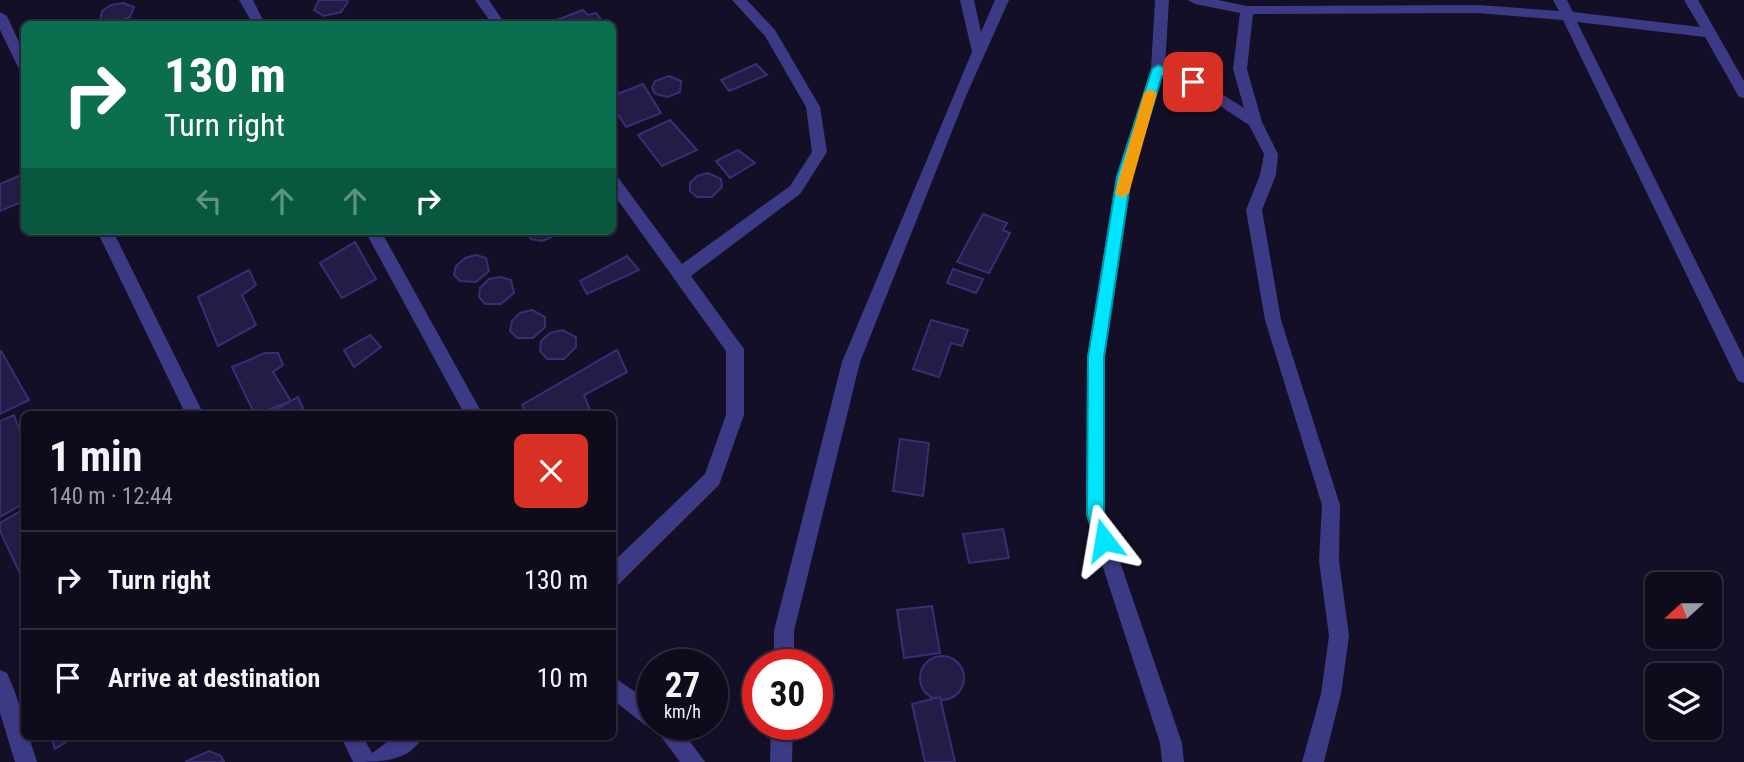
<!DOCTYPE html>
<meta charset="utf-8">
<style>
:root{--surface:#0e0b1c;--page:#171425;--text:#f1f3f6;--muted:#9b9ba3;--line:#2e2b3b}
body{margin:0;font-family:"Roboto Condensed",sans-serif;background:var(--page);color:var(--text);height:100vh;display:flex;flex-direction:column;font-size:26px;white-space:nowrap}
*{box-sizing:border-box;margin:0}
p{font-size:23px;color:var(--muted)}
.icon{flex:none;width:38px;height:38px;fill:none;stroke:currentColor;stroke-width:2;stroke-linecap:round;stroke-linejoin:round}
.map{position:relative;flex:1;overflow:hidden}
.side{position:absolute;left:21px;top:411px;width:595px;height:329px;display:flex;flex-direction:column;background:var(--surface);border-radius:10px;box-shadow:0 2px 5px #0004,0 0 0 2px var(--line)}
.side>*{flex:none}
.banner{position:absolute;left:21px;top:21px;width:595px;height:214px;border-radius:10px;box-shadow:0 2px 5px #0004,0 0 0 2px var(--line);background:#0b6e4f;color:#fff;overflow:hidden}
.needle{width:46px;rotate:249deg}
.controls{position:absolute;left:1645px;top:572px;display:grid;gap:14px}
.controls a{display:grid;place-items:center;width:77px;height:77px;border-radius:10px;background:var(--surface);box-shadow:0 2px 5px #0004,0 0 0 2px var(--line);font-size:35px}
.speed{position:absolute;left:637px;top:649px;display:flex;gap:14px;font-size:35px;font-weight:700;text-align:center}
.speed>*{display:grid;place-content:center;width:91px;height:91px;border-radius:50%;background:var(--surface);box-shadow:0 2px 5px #0004,0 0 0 2px var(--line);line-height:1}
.speed small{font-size:18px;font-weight:400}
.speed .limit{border:10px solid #d22;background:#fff;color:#111}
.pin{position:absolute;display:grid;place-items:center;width:60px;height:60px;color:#fff;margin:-30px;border-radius:14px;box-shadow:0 4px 10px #0006}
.me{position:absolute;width:77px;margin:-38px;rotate:346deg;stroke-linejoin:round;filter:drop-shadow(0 0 5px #0008)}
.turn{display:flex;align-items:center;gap:24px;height:147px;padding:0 28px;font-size:32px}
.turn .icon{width:91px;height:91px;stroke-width:2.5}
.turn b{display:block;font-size:49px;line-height:60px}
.lanes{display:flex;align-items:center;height:66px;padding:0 28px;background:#0003;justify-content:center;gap:35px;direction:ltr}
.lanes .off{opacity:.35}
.round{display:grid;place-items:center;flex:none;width:74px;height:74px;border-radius:10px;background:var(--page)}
.overview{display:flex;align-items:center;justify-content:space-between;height:119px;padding:0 28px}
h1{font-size:42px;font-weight:700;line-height:52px}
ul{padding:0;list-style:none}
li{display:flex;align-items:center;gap:21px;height:98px;padding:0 28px;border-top:2px solid var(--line)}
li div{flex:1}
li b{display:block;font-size:26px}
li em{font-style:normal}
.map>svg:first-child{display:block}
</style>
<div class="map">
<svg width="1744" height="762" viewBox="0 0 1744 762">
<rect width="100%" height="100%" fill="#130f26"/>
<g fill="#241b47" stroke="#3b2d73" stroke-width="2">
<path d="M319,0H347L348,2L341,12L324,16L314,10Z"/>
<path d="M123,3L134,7L130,17L114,24L100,21L102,11L111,5Z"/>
<path d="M583,10L588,15L596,13L604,24H556L554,21Z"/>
<path d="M756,64L767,75L729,91L721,80Z"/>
<path d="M669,76L681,81L680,92L668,97L655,94L652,88L655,81Z"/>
<path d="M643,84L661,113L626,127L612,105V96Z"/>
<path d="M670,120L697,150L662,166L638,135Z"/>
<path d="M738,150L755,163L730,178L716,161Z"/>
<path d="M708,173L721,179L722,187L712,197H697L690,191V183L697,176Z"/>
<path d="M21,175L24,181V201L0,211V184Z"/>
<path d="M983,214L1007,223L1003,230L1010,233L989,273L957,262Z"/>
<path d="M525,231H557L552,237L542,241L531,239Z"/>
<path d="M355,242L376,279L342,298L320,263Z"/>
<path d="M476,255L486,258L489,271L476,282L460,281L454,275L456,266L465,258Z"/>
<path d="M627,256L639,270L587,294L580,281Z"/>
<path d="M953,269L983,279L976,293L947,283Z"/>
<path d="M249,270L256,285L242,295L256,325L218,346L198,297Z"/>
<path d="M500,277L511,280L514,293L501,304H485L479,297L480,288L489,279Z"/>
<path d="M532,310L545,317V327L533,338H517L510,331L512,321L520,313Z"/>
<path d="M931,320L968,330L962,346L951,343L939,377L913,369Z"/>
<path d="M562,330L576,337V347L564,359H547L540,351L541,341L550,333Z"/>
<path d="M370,335L381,347L354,367L344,350Z"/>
<path d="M617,350L627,372L584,395L592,415H527L522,405Z"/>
<path d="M1,351L29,400L0,414V352Z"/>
<path d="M265,353H278L283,365L273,372L291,401L255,415L232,367Z"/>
<path d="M298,397L306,415H266L291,401Z"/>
<path d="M14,415L24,442V503L0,517V421Z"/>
<path d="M900,439L929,443L923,496L893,491Z"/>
<path d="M24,509V582L0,531V523Z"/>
<path d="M1003,529L1009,558L969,563L963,534Z"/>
<path d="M932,606L940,653L904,658L897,610Z"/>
<circle cx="942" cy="678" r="22"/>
<path d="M940,697L955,762H925L912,704Z"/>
<path d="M51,737H74L55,749Z"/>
<path d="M209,751L221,756L224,762H185Z"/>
</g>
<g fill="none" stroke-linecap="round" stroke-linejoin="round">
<g fill="#3d3a85" fill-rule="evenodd">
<path d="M239,0H253L265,24H253Z"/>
<path d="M475,0H489L505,24H492Z"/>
<path d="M732,0H747L775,30L820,107L827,152L800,194L691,276L744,349V415L719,485L619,584L612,586V563L705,474L726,415V351L612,192V174L617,176L682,264L790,186L812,152L806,107L765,36Z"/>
<path d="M960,0H974L981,32L995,0H1009L966,96L860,362L794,631V665H774V631L842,362L972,52Z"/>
<path d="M1155,0H1169L1165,66L1198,79L1244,108L1233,69L1240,13L1195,4L1188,0H1218L1247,6L1478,5L1559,11L1553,0H1567L1573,12L1700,27L1684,0H1698L1744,81V98L1739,97L1705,37L1577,22L1744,358V383L1738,381L1563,20L1478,13L1253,14L1247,69L1262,122L1278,154L1276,175L1262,210L1281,320L1340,505L1339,561L1349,636L1341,694L1324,762H1302L1321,694L1329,636L1319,561L1322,505L1265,320L1246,210L1260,175L1264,154L1249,125L1188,85L1163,76L1132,177L1105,357L1104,515L1182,743L1184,762H1162L1160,743L1086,515L1087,357L1116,177L1151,69Z"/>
<path d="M0,12L7,16L24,53V71L19,69L0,30Z"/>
<path d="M97,231H113L204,415H186Z"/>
<path d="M365,231H381L483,415H465Z"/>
<path d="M0,670L7,673C16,693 24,715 24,737H29L37,762H15L0,713Z"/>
<path d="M612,676L653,704V724H677L705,762H680L654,727L645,725L612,699Z"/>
<path d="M771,724H793L792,762H770Z"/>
<path d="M341,737H363L372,753L394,737H422C410,762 379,762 353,762Z"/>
</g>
</g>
<path fill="#00e5ff" stroke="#0095a6" stroke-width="2" d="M1158,65L1197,79L1199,82L1193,87L1162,76L1131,177L1104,357V515L1112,540L1110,546L1104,548L1097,546L1087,515L1088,357L1117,177L1152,69Z"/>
<path fill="#f59e0b" d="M1150,89L1157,93L1129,193L1122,198L1115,193L1144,93Z"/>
</svg>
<div class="controls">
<a><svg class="needle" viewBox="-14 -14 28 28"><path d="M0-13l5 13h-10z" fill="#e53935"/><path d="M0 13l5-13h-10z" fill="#9b9ba3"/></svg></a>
<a><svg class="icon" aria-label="layers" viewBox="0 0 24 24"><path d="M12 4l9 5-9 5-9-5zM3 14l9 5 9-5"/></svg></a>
</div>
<div class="speed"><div>27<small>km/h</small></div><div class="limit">30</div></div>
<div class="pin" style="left:1193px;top:82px;background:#d93025"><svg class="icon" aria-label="arrive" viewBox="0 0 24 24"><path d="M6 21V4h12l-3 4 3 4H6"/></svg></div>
<svg class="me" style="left:1104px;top:540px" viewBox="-20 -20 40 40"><path d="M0-17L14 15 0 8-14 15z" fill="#00e5ff" stroke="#fff" stroke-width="4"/></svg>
<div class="banner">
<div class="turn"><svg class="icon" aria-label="right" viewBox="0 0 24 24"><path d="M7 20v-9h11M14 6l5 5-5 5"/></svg><div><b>130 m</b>Turn right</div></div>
<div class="lanes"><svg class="icon off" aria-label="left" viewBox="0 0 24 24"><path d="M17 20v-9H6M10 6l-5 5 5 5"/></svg><svg class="icon off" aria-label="ahead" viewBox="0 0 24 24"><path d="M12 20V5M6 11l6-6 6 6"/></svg><svg class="icon off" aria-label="ahead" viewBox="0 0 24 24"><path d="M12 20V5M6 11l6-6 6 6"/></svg><svg class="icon" aria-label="right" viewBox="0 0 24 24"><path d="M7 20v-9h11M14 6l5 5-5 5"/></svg></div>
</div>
<section class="side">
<div class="overview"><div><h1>1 min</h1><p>140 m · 12:44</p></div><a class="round" style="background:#d93025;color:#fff"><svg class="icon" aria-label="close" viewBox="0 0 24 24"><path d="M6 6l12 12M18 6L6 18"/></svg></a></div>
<ul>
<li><svg class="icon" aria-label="right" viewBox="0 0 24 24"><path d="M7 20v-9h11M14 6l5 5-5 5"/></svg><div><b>Turn right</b></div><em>130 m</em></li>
<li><svg class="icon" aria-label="arrive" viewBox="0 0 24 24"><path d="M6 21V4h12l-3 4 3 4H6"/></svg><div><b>Arrive at destination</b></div><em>10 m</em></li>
</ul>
</section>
</div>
